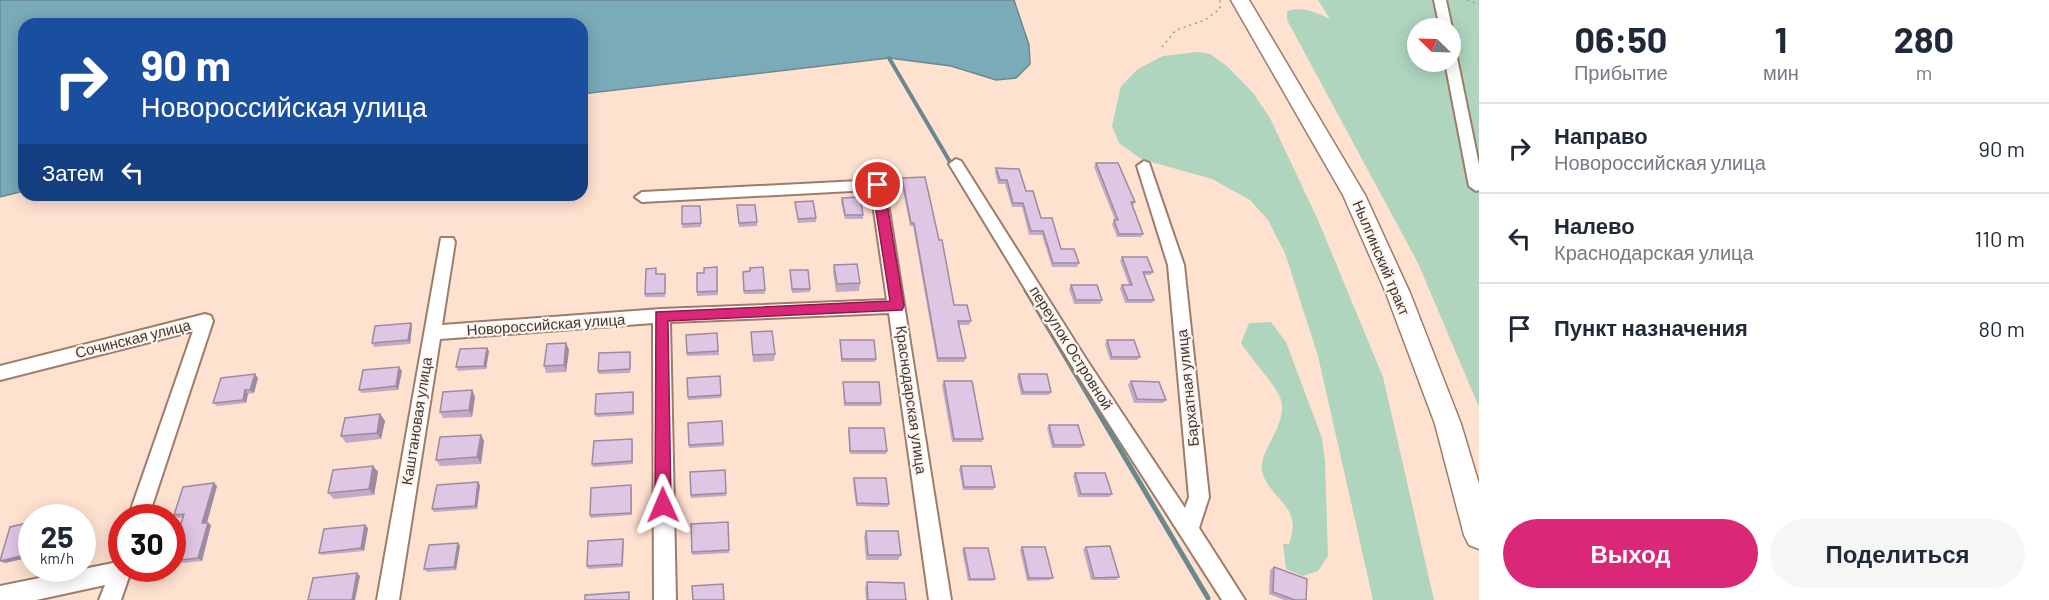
<!DOCTYPE html>
<html lang="ru">
<meta charset="utf-8">
<style>
:root{--surface:#fff;--page:#f6f6f7;--text:#1f2937;--muted:#747a83;--line:#e0e1e3;--accent:#db2777}
body{margin:0;font-family:Barlow,sans-serif;background:var(--page);color:var(--text);height:100vh;display:flex;flex-direction:column;font-size:22px;white-space:nowrap}
*{box-sizing:border-box;margin:0}
p{font-size:20px;color:var(--muted)}
.icon{flex:none;width:33px;height:33px;fill:none;stroke:currentColor;stroke-width:2;stroke-linecap:round;stroke-linejoin:round}
.map{position:relative;flex:1;overflow:hidden}
.sheet{display:flex;flex-direction:column;background:var(--surface);width:570px}
.sheet>*{flex:none}
.top-card{position:absolute;left:18px;top:18px;width:570px;height:183px;border-radius:18px;box-shadow:0 3px 15px #0003;background:#1a4fa0;color:#fff;overflow:hidden}
.needle{width:39px;rotate:293deg}
.buttons{position:absolute;left:1407px;top:18px;display:grid;gap:12px}
.buttons a{display:grid;place-items:center;width:54px;height:54px;border-radius:50%;background:var(--surface);box-shadow:0 3px 15px #0003;font-size:30px}
.speed{position:absolute;left:18px;top:504px;display:flex;gap:12px;font-size:30px;font-weight:700;text-align:center}
.speed>*{display:grid;place-content:center;width:78px;height:78px;border-radius:50%;background:var(--surface);box-shadow:0 3px 15px #0003;line-height:1}
.speed small{font-size:15px;font-weight:400}
.speed .limit{border:9px solid #d22;background:#fff;color:#111}
.pin{position:absolute;display:grid;place-items:center;width:51px;height:51px;color:#fff;margin:-26px;border:3px solid #fff;border-radius:50%;box-shadow:0 2px 6px #0007}
.me{position:absolute;width:66px;margin:-33px;rotate:359deg;stroke-linejoin:round;filter:drop-shadow(0 0 4px #0008)}
.turn{display:flex;align-items:center;gap:21px;height:126px;padding:0 24px;font-size:27px}
.turn .icon{width:78px;height:78px;stroke-width:2.5}
.turn b{display:block;font-size:42px;line-height:51px}
.then{display:flex;align-items:center;height:57px;padding:0 24px;background:#0003;gap:12px;font-size:22px}
.eta{display:flex;justify-content:space-evenly;align-items:center;height:102px;text-align:center}
.eta b{font-size:36px;font-weight:700;line-height:42px}
.primary-button{display:flex;gap:12px;margin-top:auto;padding:12px 24px}
.primary-button a{flex:1;height:69px;border-radius:36px;background:var(--accent);color:#fff;font-size:24px;font-weight:700;line-height:69px;text-align:center}
.primary-button a+a{background:var(--page);color:var(--text)}
ul{padding:0;list-style:none}
li{display:flex;align-items:center;gap:18px;height:90px;padding:0 24px;border-top:2px solid var(--line)}
li div{flex:1}
li b{display:block;font-size:22px}
li em{font-style:normal}
main{display:flex;flex:1;min-height:0}
.map>svg:first-child{display:block}
</style>
<main>
<div class="map">
<svg width="1479" height="600" viewBox="0 0 1479 600">
<rect width="100%" height="100%" fill="#ffe1d0"/>
<g fill="#afd5bf" fill-rule="evenodd">
<path d="M1318,0H1479V407L1418,263L1287,20V11C1303,6 1315,12 1330,19ZM1418,28H1450V62H1418Z"/>
<path d="M1198,52L1210,54L1227,66L1253,93L1270,118L1318,220L1383,377L1434,600H1373L1318,356L1285,253L1268,220L1250,200L1212,179L1141,159L1119,143L1112,126L1121,86L1138,69L1163,56Z"/>
<path d="M1271,322L1286,342L1322,438L1325,461L1328,556L1318,571L1303,576L1286,569L1283,544H1289C1303,507 1273,501 1263,475C1255,452 1288,428 1281,400C1277,386 1250,358 1241,343L1249,323Z"/>
</g>
<path fill="#79abb9" stroke="#698890" stroke-width="1.5" d="M0,0H1014L1029,45L1030,64L1016,78L996,80L951,66L889,58L582,94V24H24V191L0,197Z"/>
<g fill="none" stroke-linecap="round" stroke-linejoin="round">
<path stroke="#698890" stroke-width="4" d="M889,58L953,167"/>
<path stroke="#698890" stroke-width="5" d="M1026,290L1208,598"/>
<g stroke="#9d7c69" stroke-width="4">
<g id="street">
<path d="M1434,0H1446L1452,28L1450,30L1440,28Z"/>
<path d="M1450,49L1456,53L1479,165V190L1476,191L1469,186L1445,62H1450Z"/>
<path d="M956,159L961,161L1086,359L1185,508L1189,497L1168,265L1137,166L1144,161L1149,163L1184,265L1209,497L1199,528L1245,600H1222L1074,369L949,164Z"/>
<path d="M878,180L885,185L951,600H929L889,313L670,322L676,600H654L653,323L440,339L399,600H377L441,238H453L455,242L442,325L661,309L887,300L871,190L642,202L635,197L642,192Z"/>
<path d="M205,314L211,316L213,321L148,518H128L193,331L0,380V366Z"/>
<path d="M122,556V568H132L121,600H99L105,585L36,600H0V586L113,563L115,559Z"/>
</g>
</g>
<g stroke="#9d7c69" stroke-width="3">
<path id="secondary" d="M1231,0H1249L1365,195L1410,293L1461,424L1479,484V549L1469,545L1464,535L1435,424L1386,293L1343,195Z"/>
</g>
<g stroke="#af988a" stroke-width="1.5" stroke-dasharray="2 4" stroke-linecap="butt">
<path d="M1467,0L1479,4"/>
<path d="M1162,47L1176,30L1205,20L1220,9V0"/>
</g>
<use href="#street" fill="#fff" fill-rule="evenodd"/>
<use href="#secondary" fill="#fff" fill-rule="evenodd"/>
</g>
<g fill="#c1aac5">
<path d="M1096,163L1135,202L1133,206L1143,234L1141,237H1117L1112,224L1114,220H1115L1094,167Z"/>
<path d="M996,168L1026,191L1041,218L1061,249L1079,263L1077,267H1052L1042,235H1029L1022,207H1012L1005,184H998L995,172Z"/>
<path d="M902,178L954,305L971,321L969,325H959L966,358L964,362H937L913,226H910L901,181Z"/>
<path d="M842,198L863,215V219H845L841,202Z"/>
<path d="M795,202L816,218V222L798,223Z"/>
<path d="M737,205L757,222V226L739,227Z"/>
<path d="M682,206H700L701,227L682,228Z"/>
<path d="M1122,257L1153,272L1150,275H1144L1154,300L1152,303H1125L1120,288L1122,285H1129L1120,261Z"/>
<path d="M834,265L860,283L859,291L836,292L833,272Z"/>
<path d="M717,267L718,295L697,296V273H704Z"/>
<path d="M790,270L810,289V292L792,293Z"/>
<path d="M750,271L765,290V294H744L743,272Z"/>
<path d="M657,274L666,278L665,297H645V294Z"/>
<path d="M1071,285L1102,300L1100,304H1074L1069,289Z"/>
<path d="M412,326L410,344L374,347L372,343Z"/>
<path d="M751,332L775,354L774,361L753,362Z"/>
<path d="M717,333L719,355L687,356L686,335Z"/>
<path d="M840,340L876,359L875,362H841Z"/>
<path d="M1107,340L1140,357L1137,360H1110L1105,344Z"/>
<path d="M566,343L569,350L566,372L546,373L544,366Z"/>
<path d="M489,351L486,369L458,371L456,367Z"/>
<path d="M631,355L630,373L599,374L598,371Z"/>
<path d="M402,371L398,390L361,393L359,390Z"/>
<path d="M1019,374L1051,392L1049,395H1021L1017,377Z"/>
<path d="M720,376L721,398L688,400L687,378Z"/>
<path d="M258,378L254,393L248,394L246,403L217,406L213,403Z"/>
<path d="M944,381L983,439L982,442H952L942,385Z"/>
<path d="M1131,381L1166,400L1163,403H1134L1128,385Z"/>
<path d="M843,382L881,403V406H844L843,385Z"/>
<path d="M472,390L475,397L472,417L443,418L440,412Z"/>
<path d="M634,395V415L596,417L595,414Z"/>
<path d="M380,414L385,421L381,439L346,443L341,436Z"/>
<path d="M722,421L724,446L689,448L688,423Z"/>
<path d="M1049,425L1084,445L1081,448H1052L1047,428Z"/>
<path d="M849,428L887,451L886,454H850L848,431Z"/>
<path d="M481,435L484,441L481,464L440,466L436,460Z"/>
<path d="M633,443V464L593,467L592,464Z"/>
<path d="M373,466L378,472L374,495L334,499L328,493Z"/>
<path d="M961,466L995,487L993,490H963L959,469Z"/>
<path d="M725,470L726,496L691,498L690,472Z"/>
<path d="M1075,473L1112,494L1109,497H1078L1073,476Z"/>
<path d="M854,478L889,504L888,507L856,506L853,481Z"/>
<path d="M214,483L217,486L207,523L211,525L202,561L173,564H172V551L183,518H178L174,515Z"/>
<path d="M480,485L477,509L434,512L432,509Z"/>
<path d="M632,488V515L591,518L590,515Z"/>
<path d="M691,524L729,550V553L692,555Z"/>
<path d="M368,528L364,551L322,555L319,553Z"/>
<path d="M866,531L901,555L898,560H866L864,537Z"/>
<path d="M623,539L624,542L623,567L588,569L587,566Z"/>
<path d="M458,543L460,546L456,570L427,572L424,569Z"/>
<path d="M1022,547L1053,578L1050,580L1027,581L1020,550Z"/>
<path d="M1086,547L1119,577L1116,580H1091L1083,549Z"/>
<path d="M964,548L995,579L993,581H968L962,550Z"/>
<path d="M1274,567L1306,600H1284L1269,594L1270,570Z"/>
<path d="M867,582L906,600H866L865,588Z"/>
</g>
<g fill="#9d8ba0">
<path d="M411,323L412,326L410,344L408,340Z"/>
<path d="M566,343L569,350L566,372L564,365Z"/>
<path d="M487,348L489,351L486,369L484,366Z"/>
<path d="M399,367L402,371L398,390L396,386Z"/>
<path d="M255,374L258,378L254,393L250,390Z"/>
<path d="M245,390L248,394L246,403L243,400Z"/>
<path d="M472,390L475,397L472,417L469,410Z"/>
<path d="M380,414L385,421L381,439L377,433Z"/>
<path d="M481,435L484,441L481,464L477,457Z"/>
<path d="M373,466L378,472L374,495L369,489Z"/>
<path d="M478,482L480,485L477,509L475,506Z"/>
<path d="M214,483L217,486L206,526L202,523Z"/>
<path d="M208,523L211,525L202,561L198,558Z"/>
<path d="M365,525L368,528L364,551L361,548Z"/>
<path d="M458,543L460,546L456,570L454,567Z"/>
<path d="M32,546V557L5,563L0,561Z"/>
<path d="M357,573L360,576L355,600H352Z"/>
</g>
<g fill="#e0c6e5" stroke="#9d8ba0" stroke-width="1.5">
<path d="M1096,163H1118L1135,202H1131L1143,234H1119L1114,220H1118Z"/>
<path d="M996,168L1019,169L1026,191H1033L1041,218H1052L1061,249H1074L1079,263H1053L1043,231H1031L1023,203H1013L1007,180H1000Z"/>
<path d="M925,177L939,240H942L954,305H967L971,321H958L966,358H938L914,223H911L902,178Z"/>
<path d="M860,197L863,215H845L842,198Z"/>
<path d="M813,201L816,218L798,219L795,202Z"/>
<path d="M737,205H755L757,222L739,223Z"/>
<path d="M682,206H700L701,223L682,224Z"/>
<path d="M1122,257H1147L1153,272H1143L1154,300H1128L1122,285H1132Z"/>
<path d="M857,264L860,283L837,284L834,265Z"/>
<path d="M717,267V291L697,292V273H704V268Z"/>
<path d="M763,267L765,290L744,291L743,272L750,271V268Z"/>
<path d="M656,268V274H665V293L645,294L646,269Z"/>
<path d="M790,270H808L810,289H792Z"/>
<path d="M1071,285H1097L1102,300H1076Z"/>
<path d="M411,323L408,340L372,343L375,326Z"/>
<path d="M772,331L775,354L753,355L751,332Z"/>
<path d="M717,333L718,351L687,353L686,335Z"/>
<path d="M840,340H874L876,359H842Z"/>
<path d="M1107,340H1134L1140,357H1112Z"/>
<path d="M566,343L564,365L544,366L547,344Z"/>
<path d="M487,348L484,366L456,367L460,349Z"/>
<path d="M630,352V369L598,371L599,353Z"/>
<path d="M399,367L396,386L359,390L363,370Z"/>
<path d="M255,374L250,390H245L243,400L213,403L221,378Z"/>
<path d="M1019,374H1047L1051,392H1023Z"/>
<path d="M720,376L721,395L688,397L687,378Z"/>
<path d="M944,381H972L983,439H954Z"/>
<path d="M1131,381L1159,382L1166,400L1137,399Z"/>
<path d="M843,382H879L881,403H845Z"/>
<path d="M472,390L469,410L440,412L443,392Z"/>
<path d="M633,392V412L595,414L596,394Z"/>
<path d="M380,414L377,433L341,436L345,418Z"/>
<path d="M722,421L723,443L689,445L688,423Z"/>
<path d="M1049,425H1078L1084,445H1054Z"/>
<path d="M849,428H884L887,451H850Z"/>
<path d="M481,435L477,457L436,460L440,437Z"/>
<path d="M632,439V461L592,464L594,441Z"/>
<path d="M373,466L369,489L328,493L333,470Z"/>
<path d="M961,466H991L995,487H964Z"/>
<path d="M725,470L726,493L691,495L690,472Z"/>
<path d="M1075,473H1105L1112,494H1081Z"/>
<path d="M854,478H886L889,504L857,503Z"/>
<path d="M478,482L475,506L432,509L437,485Z"/>
<path d="M214,483L202,523H208L198,558L172,561V551L184,514L174,515L183,487Z"/>
<path d="M631,485V513L590,515L591,488Z"/>
<path d="M32,522V546L29,554L0,561L10,527Z"/>
<path d="M728,522L729,550L692,552L691,524Z"/>
<path d="M365,525L361,548L319,553L324,529Z"/>
<path d="M866,531H898L901,555H868Z"/>
<path d="M623,539L622,564L587,566L588,541Z"/>
<path d="M458,543L454,567L424,569L429,545Z"/>
<path d="M1110,546L1119,577L1094,578L1086,547Z"/>
<path d="M1022,547H1045L1053,578H1029Z"/>
<path d="M964,548H988L995,579H970Z"/>
<path d="M1274,567L1307,579L1306,600H1295L1273,592Z"/>
<path d="M357,573L352,600H308L313,578Z"/>
<path d="M867,582L904,583L906,600H868Z"/>
<path d="M723,584L724,600H693L692,586Z"/>
<path d="M629,592V600H585V595Z"/>
</g>
<path fill="#db2777" stroke="#8e194d" stroke-width="1.5" d="M878,181L884,185L904,306L902,310L668,321L671,505L669,511L663,513L657,511L655,505L656,312L890,301L872,185Z"/>
<g text-anchor="middle" stroke-width="4.5" stroke-linejoin="round" paint-order="stroke">
<g font-size="15" fill="#45372f" stroke="#fbf4ef">
<text transform="translate(1381 258) rotate(67)" y="5">Нылгинский тракт</text>
<text transform="translate(546 325) rotate(-4)" y="5">Новороссийская улица</text>
<text transform="translate(133 339) rotate(-14)" y="5">Сочинская улица</text>
<text transform="translate(1071 348) rotate(58)" y="5">переулок Островной</text>
<text transform="translate(1188 388) rotate(-96)" y="5">Бархатная улица</text>
<text transform="translate(911 400) rotate(82)" y="5">Краснодарская улица</text>
<text transform="translate(417 421) rotate(-81)" y="5">Каштановая улица</text>
</g>
</g>
</svg>
<div class="buttons">
<a><svg class="needle" viewBox="-14 -14 28 28"><path d="M0-13l5 13h-10z" fill="#e53935"/><path d="M0 13l5-13h-10z" fill="#747a83"/></svg></a>
</div>
<div class="speed"><div>25<small>km/h</small></div><div class="limit">30</div></div>
<div class="pin" style="left:878px;top:185px;background:#d93025"><svg class="icon" aria-label="arrive" viewBox="0 0 24 24"><path d="M6 21V4h12l-3 4 3 4H6"/></svg></div>
<svg class="me" style="left:663px;top:505px" viewBox="-20 -20 40 40"><path d="M0-17L14 15 0 8-14 15z" fill="#db2777" stroke="#fff" stroke-width="4"/></svg>
<div class="top-card">
<div class="turn"><svg class="icon" aria-label="right" viewBox="0 0 24 24"><path d="M7 20v-9h11M14 6l5 5-5 5"/></svg><div><b>90 m</b>Новороссийская улица</div></div>
<div class="then">Затем<svg class="icon" aria-label="left" viewBox="0 0 24 24"><path d="M17 20v-9H6M10 6l-5 5 5 5"/></svg></div>
</div>
</div>
<section class="sheet">
<div class="eta">
<div><b>06:50</b><p>Прибытие</p></div>
<div><b>1</b><p>мин</p></div>
<div><b>280</b><p>m</p></div>
</div>
<ul>
<li><svg class="icon" aria-label="right" viewBox="0 0 24 24"><path d="M7 20v-9h11M14 6l5 5-5 5"/></svg><div><b>Направо</b><p>Новороссийская улица</p></div><em>90 m</em></li>
<li><svg class="icon" aria-label="left" viewBox="0 0 24 24"><path d="M17 20v-9H6M10 6l-5 5 5 5"/></svg><div><b>Налево</b><p>Краснодарская улица</p></div><em>110 m</em></li>
<li><svg class="icon" aria-label="arrive" viewBox="0 0 24 24"><path d="M6 21V4h12l-3 4 3 4H6"/></svg><div><b>Пункт назначения</b></div><em>80 m</em></li>
</ul>
<div class="primary-button"><a>Выход</a><a>Поделиться</a></div>
</section>
</main>
